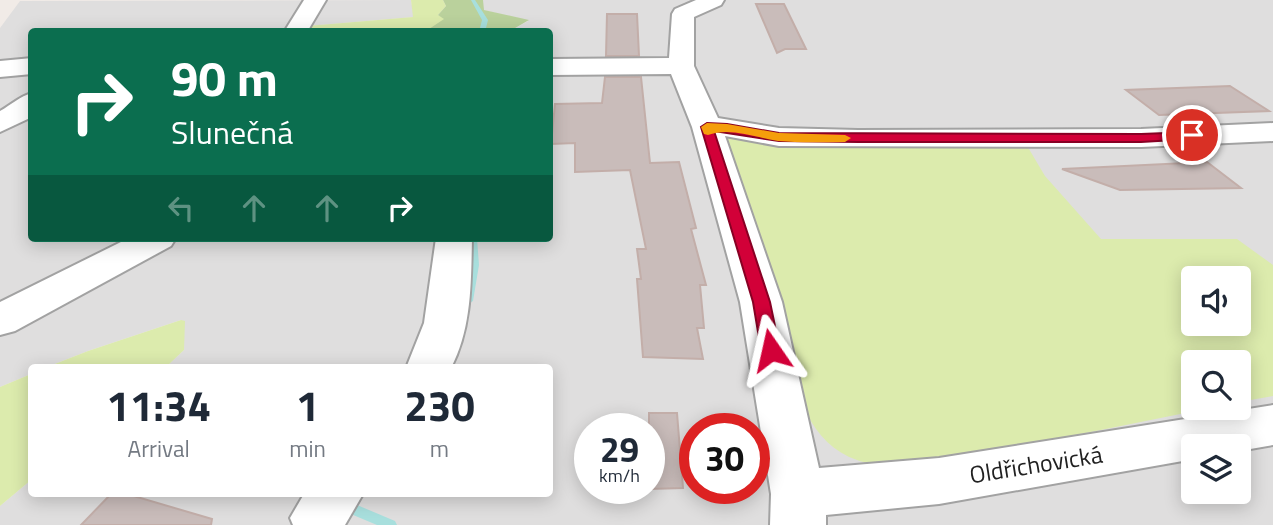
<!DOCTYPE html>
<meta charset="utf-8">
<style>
:root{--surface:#fff;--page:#f6f6f7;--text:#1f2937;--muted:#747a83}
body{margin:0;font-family:"Titillium Web",sans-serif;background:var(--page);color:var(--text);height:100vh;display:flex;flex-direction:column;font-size:26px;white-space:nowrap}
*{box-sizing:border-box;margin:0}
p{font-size:23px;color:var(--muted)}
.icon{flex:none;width:38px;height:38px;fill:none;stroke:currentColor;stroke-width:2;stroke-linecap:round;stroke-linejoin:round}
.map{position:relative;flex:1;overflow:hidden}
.details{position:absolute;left:28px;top:364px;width:525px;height:133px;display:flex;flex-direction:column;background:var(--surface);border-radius:7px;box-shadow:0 4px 18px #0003}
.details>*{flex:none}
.hud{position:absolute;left:28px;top:28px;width:525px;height:214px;border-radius:7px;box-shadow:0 4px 18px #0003;background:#0b6e4f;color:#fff;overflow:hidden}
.buttons{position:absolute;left:1181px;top:266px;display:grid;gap:14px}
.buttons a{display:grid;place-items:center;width:70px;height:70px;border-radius:7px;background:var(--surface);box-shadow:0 4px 18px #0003;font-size:35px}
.speed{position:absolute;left:574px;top:413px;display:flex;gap:14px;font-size:35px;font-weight:700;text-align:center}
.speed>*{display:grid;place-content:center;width:91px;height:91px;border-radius:50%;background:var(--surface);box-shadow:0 4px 18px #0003;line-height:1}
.speed small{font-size:18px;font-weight:400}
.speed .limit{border:10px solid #d22;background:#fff;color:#111}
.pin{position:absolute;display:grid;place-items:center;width:60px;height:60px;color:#fff;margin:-30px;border:4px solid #fff;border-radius:50%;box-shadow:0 2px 7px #0007}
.me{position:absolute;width:77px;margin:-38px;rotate:349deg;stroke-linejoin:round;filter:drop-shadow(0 0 5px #0008)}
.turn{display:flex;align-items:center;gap:24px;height:147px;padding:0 28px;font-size:32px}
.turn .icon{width:91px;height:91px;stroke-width:2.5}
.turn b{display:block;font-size:49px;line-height:60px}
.lanes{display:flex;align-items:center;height:66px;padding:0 28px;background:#0003;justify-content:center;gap:35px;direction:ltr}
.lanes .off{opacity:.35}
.eta{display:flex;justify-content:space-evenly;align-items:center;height:119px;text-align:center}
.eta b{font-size:42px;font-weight:700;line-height:49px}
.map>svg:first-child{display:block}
</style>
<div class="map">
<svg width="1273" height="525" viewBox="0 0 1273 525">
<rect width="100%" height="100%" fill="#f1ebe7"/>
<path fill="#dfdede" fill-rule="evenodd" d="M411,0L414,17L307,26L304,32H32V238H550V32L510,31L528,21L483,10V0H1273V525H0V506L31,480L32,494H550V368L166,367L184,350L181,320L88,351L47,367L32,368L31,374L0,387V28L20,1ZM1194,278H1239V324H1194ZM1194,362H1239V408H1194ZM590,429H649V488H590ZM695,429H754V488H695ZM1194,446H1239V492H1194Z"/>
<g fill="#dcebad" fill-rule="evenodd">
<path d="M411,0H443L446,6L438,15L445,18L442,23L426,31L304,32L307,26L413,17Z"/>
<path d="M727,135L1026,144L1045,176L1101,239H1237L1273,265V396L1239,402V362H1194V408H1210C1130,424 1049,441 968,454C938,459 885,471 857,460C834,452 818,436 807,414L769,261L723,137ZM1194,278H1239V324H1194Z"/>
<path d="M181,320L185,321L184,350L166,367H47L88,351Z"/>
<path d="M31,374V480L0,506V387Z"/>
</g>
<path fill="#bad19c" d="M443,0H483L484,10L529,20L510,31H426L444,19L438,15L446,6Z"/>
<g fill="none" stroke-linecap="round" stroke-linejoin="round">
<g fill="#a8dfdd" fill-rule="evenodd">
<path d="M471,0H475L488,20L485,32H479L482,20Z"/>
<path d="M469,238H477L479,265L473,301L468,304L463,301L471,265Z"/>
<path d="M350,502L395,521L397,525H377L346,512L344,508L346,504Z"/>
</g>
</g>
<g fill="#c9bcba" stroke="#c3aea9" stroke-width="2">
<path d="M756,4H784L806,49H785L777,53Z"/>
<path d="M607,14H637L639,56H606Z"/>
<path d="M605,77H641L650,163L679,162L696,228L691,229L706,285H700L704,328H697L703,359L643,357L637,279H641L637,249H646L630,170L575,172V143L551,144L555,104L602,103Z"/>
<path d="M1230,86L1269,111L1159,115L1126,90Z"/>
<path d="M1207,162L1241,188L1120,190L1062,169Z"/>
<path d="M649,413H677L683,488L649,489Z"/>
<path d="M111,494H127L212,519L211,525H81Z"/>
</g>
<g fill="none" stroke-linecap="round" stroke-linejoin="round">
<g stroke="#a2a2a2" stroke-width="4">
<g id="minor">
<path d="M304,0H326L307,32H284Z"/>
<path d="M696,0H724L721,5L694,17V66L718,118L779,128L858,130L1141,129L1273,123V141L1141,147L779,146L725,136L782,302L819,468L939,458L1273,405V445L1239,451V446H1194V459L939,504L826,515V525H770L771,494L740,302L692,127L671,74L550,75V59L669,58L672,14L675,9Z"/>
<path d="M32,58V74L0,77V61Z"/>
<path d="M32,93V117L0,132V111C11,105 20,96 32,93Z"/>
<path d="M129,238H176L171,246L15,331L0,335V302Z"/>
<path d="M436,238H472C471,281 472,328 451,368H406L424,323Z"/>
<path d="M304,494H363L345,525H293L290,518Z"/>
</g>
</g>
<use href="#minor" fill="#fff" fill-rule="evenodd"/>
</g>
<path fill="#d20038" stroke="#880024" stroke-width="2" d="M707,123L727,124L779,133L1141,134L1192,132L1198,135L1192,139L1141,142H858L779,141L714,131L770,302L780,350L777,355H764L761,350L753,302L701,127Z"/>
<path fill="#f59e0b" d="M707,123L727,124L779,133L845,135L851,138L845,142C823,142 800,143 778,141C754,137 729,127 708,135L704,134L701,127Z"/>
<g text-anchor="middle" stroke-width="5" stroke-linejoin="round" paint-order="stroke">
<g font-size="24" fill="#212121" stroke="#fff">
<text transform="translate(1036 465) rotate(-9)" y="8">Oldřichovická</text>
</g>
</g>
</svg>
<div class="buttons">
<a><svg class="icon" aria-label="sound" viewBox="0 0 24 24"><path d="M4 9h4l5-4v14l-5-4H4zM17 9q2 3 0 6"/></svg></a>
<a><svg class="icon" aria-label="search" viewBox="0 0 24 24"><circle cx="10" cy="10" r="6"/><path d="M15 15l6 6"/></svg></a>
<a><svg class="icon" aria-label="layers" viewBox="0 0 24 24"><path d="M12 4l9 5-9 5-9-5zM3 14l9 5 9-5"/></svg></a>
</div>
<div class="speed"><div>29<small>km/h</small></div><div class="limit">30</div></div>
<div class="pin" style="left:1192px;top:135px;background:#d93025"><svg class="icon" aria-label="arrive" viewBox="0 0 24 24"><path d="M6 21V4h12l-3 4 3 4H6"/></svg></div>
<svg class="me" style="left:771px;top:350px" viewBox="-20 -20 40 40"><path d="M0-17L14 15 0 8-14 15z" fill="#d20038" stroke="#fff" stroke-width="4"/></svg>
<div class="hud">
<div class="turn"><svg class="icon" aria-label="right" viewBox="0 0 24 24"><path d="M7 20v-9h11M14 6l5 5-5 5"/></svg><div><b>90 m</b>Slunečná</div></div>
<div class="lanes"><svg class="icon off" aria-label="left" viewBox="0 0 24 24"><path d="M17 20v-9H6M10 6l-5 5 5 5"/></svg><svg class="icon off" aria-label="ahead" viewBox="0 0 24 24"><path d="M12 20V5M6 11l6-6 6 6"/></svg><svg class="icon off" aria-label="ahead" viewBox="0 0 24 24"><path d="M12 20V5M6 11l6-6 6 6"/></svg><svg class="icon" aria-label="right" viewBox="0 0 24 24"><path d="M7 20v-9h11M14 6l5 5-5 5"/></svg></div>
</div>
<section class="details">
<div class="eta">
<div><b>11:34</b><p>Arrival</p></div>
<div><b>1</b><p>min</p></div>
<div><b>230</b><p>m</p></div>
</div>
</section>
</div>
